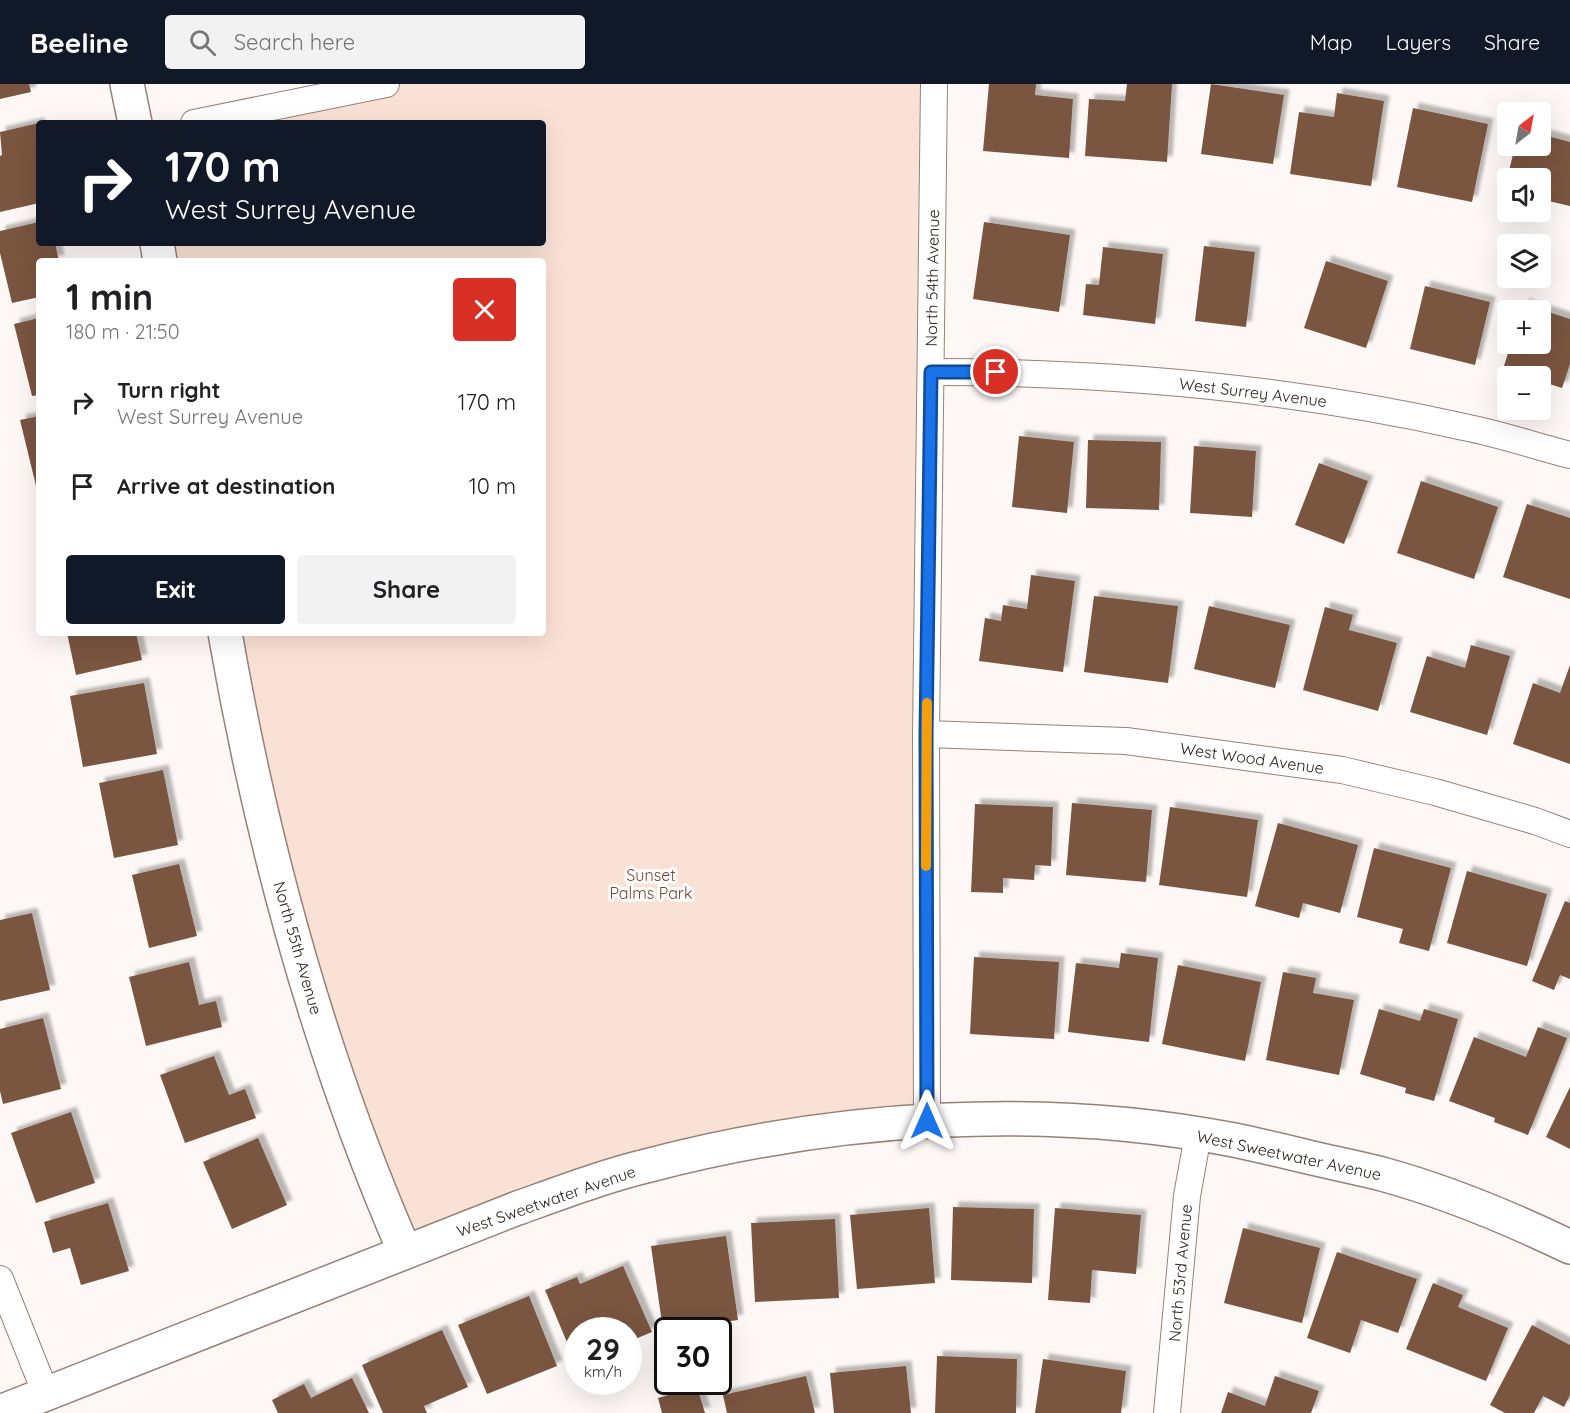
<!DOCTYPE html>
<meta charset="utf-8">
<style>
:root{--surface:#fff;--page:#f2f2f2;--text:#202124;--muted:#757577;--accent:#111827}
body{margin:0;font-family:Quicksand,sans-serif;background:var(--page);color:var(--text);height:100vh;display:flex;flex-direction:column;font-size:22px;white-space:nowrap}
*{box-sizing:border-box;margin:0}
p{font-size:20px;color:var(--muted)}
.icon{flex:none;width:33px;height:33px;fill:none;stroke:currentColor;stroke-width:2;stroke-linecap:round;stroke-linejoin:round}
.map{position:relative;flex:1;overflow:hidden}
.side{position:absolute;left:36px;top:174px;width:510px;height:378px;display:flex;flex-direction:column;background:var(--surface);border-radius:6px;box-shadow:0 6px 24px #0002}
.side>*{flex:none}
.guide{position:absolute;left:36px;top:36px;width:510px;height:126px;border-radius:6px;box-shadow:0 6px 24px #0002;background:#111827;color:#fff;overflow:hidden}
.needle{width:39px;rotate:31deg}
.fabs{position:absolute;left:1497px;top:18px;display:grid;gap:12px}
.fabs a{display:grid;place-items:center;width:54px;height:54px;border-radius:6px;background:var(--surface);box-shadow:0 6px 24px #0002;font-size:30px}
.speed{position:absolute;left:564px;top:1233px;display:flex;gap:12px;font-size:30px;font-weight:700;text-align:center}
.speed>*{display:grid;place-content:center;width:78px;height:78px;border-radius:50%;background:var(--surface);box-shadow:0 6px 24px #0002;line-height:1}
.speed small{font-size:15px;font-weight:400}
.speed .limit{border:3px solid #111;border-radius:9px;background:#fff;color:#111}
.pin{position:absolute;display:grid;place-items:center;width:51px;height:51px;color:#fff;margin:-26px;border:3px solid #fff;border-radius:50%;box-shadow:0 2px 6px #0007}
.me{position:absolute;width:66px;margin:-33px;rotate:0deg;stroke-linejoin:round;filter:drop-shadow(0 0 4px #0008)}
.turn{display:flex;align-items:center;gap:21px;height:126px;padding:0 30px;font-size:27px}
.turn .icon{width:78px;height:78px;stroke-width:2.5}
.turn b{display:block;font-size:42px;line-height:51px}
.round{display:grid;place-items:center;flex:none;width:63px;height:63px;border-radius:6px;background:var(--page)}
.head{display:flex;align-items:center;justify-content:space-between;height:102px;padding:0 30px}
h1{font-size:36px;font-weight:700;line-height:45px}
.cta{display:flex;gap:12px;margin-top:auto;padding:12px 30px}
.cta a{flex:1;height:69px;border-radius:6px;background:var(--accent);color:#fff;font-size:24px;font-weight:700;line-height:69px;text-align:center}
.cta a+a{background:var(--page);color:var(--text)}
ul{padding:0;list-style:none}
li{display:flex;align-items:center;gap:18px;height:84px;padding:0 30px}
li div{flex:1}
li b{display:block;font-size:22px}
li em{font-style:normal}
header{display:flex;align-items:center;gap:36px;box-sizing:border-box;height:84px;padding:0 30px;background:var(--accent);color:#fff}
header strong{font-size:28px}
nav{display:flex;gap:33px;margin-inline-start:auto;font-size:21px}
.search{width:420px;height:54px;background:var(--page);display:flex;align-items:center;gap:15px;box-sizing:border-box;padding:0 21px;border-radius:6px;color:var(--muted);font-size:22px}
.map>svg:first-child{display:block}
</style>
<header>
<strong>Beeline</strong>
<div class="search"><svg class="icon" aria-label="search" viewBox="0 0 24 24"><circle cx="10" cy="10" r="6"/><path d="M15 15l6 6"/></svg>Search here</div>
<nav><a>Map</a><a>Layers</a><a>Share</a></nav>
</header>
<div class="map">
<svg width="1570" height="1329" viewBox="0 0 1570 1329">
<defs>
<filter id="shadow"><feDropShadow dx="5.5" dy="-5.5" stdDeviation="1.5" flood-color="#0004"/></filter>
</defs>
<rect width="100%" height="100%" fill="#fdf8f5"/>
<path fill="#fae1d5" d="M386,0H934L927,1037L795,1051L405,1168L383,1117L225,549H543V177H160L157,159H543V39H194Z"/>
<g fill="#7a5441" filter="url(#shadow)">
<path d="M0,0H29L31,8L0,15Z"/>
<path d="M989,0H1036L1035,11L1073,15L1069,74L983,67Z"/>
<path d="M1127,0H1172L1167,78L1085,72L1089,15L1125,17Z"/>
<path d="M1211,0L1284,11L1273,80L1201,70Z"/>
<path d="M1337,9L1384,17L1371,102L1290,90L1299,28L1334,33Z"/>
<path d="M1413,24L1488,40L1472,118L1397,103Z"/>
<path d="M39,39V119L0,128V72L2,71L0,48Z"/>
<path d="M1540,50L1570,58V122L1540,115V94H1525V91L1509,87L1515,62H1540Z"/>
<path d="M39,138V159H55L59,177H39V213L12,219L0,169V147Z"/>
<path d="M984,138L1070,151L1059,228L973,215Z"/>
<path d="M1204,162L1255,168L1246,243L1195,237Z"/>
<path d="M1103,163L1163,170L1155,240L1083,231L1086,200L1099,201Z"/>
<path d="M1326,177L1388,197L1366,264L1304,244Z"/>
<path d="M1425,202L1490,218L1475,281L1410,265Z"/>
<path d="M1524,220L1570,235V280L1562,304L1540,297V292H1527L1503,285L1511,260H1540V226H1522Z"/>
<path d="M39,234V311L32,312L14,240Z"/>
<path d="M39,332V410H38L20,336Z"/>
<path d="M1019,352L1074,358L1067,429L1012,423Z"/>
<path d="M1088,356L1161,358L1159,426L1086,424Z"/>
<path d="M1194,362L1256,367L1252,433L1190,429Z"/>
<path d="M1319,379L1368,397L1344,460L1295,441Z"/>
<path d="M1421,397L1498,423L1474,495L1397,469Z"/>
<path d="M1527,420L1570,434V515L1503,493Z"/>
<path d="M1031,491L1075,497L1063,588L979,577L985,534L1001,537L1003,521L1027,525Z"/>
<path d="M1094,512L1178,522L1168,599L1084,588Z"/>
<path d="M1209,522L1290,541L1275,604L1194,585Z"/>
<path d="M1325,523L1353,531L1349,546L1397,559L1378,627L1303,606Z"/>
<path d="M67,549H136L142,576L76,591Z"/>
<path d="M1471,561L1510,572L1487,651L1410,628L1427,572L1465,584Z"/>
<path d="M1570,581V680L1513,660L1533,599L1560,609Z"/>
<path d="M144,599L157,670L83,683L70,612Z"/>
<path d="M163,686L178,761L114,774L99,699Z"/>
<path d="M1072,719L1152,726L1146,798L1066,791Z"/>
<path d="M975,720L1053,723L1051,782L1035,781L1034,796L1003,794V809L971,808Z"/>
<path d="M1170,723L1258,736L1247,813L1159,801Z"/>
<path d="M1278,739L1358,761L1340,829L1303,819L1299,834L1255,822Z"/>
<path d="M1374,764L1451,784L1429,867L1399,859L1403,845L1357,833Z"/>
<path d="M179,780L197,852L149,864L132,791Z"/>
<path d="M1467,787L1547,810L1527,882L1447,859Z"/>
<path d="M1565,817L1570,819V895L1560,891L1554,906L1532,897Z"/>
<path d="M32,829L50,906L0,917V836Z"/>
<path d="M1121,869L1158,874L1149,958L1068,948L1076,879L1119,884Z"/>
<path d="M974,873L1059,878L1054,955L970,950Z"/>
<path d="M189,878L199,921L216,917L222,943L146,962L129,893Z"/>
<path d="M1178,881L1261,898L1245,977L1162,960Z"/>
<path d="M1283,888L1316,894L1313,909L1354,916L1339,991L1266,976Z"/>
<path d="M1379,925L1420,937L1424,925L1458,935L1434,1017L1405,1009L1406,1004L1360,990Z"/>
<path d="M43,934L61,1005L3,1020L0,1007V945Z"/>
<path d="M1538,943L1567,954L1528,1051L1494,1038L1495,1034L1449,1017L1474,953L1526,973Z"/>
<path d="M214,972L229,1011L245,1005L256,1034L185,1059L160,991Z"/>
<path d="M1570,1003V1065L1546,1053Z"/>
<path d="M71,1028L95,1099L36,1119L11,1049Z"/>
<path d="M258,1054L287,1121L232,1145L203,1078Z"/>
<path d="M108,1119L129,1187L81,1201L70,1164L53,1169L44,1138Z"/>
<path d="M953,1123L1034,1125L1032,1199L951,1196Z"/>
<path d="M929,1124L935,1199L857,1205L850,1131Z"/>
<path d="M1055,1124L1141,1131L1136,1190L1092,1186L1090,1219L1048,1216Z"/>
<path d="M835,1135L839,1214L755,1218L751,1139Z"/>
<path d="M1243,1144L1320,1164L1302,1239L1224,1219Z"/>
<path d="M726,1152L738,1236L663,1246L651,1162Z"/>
<path d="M1337,1168L1417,1195L1398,1249L1361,1236L1350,1269L1307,1254Z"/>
<path d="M623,1182L652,1248L628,1258V1246H578L577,1282L545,1206L577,1193L580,1200Z"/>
<path d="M1433,1199L1463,1211L1458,1223L1508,1244L1486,1297L1406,1265Z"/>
<path d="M529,1212L557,1282L487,1310L458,1241Z"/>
<path d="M1532,1241L1570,1261V1311L1564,1323L1543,1312L1534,1329H1505L1490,1321Z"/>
<path d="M442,1246L468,1303L424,1322L427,1329H383L362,1281Z"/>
<path d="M937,1272L1017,1275L1016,1329H935Z"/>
<path d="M1043,1275L1126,1287L1121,1329H1035Z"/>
<path d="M906,1282L911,1329H834L830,1289Z"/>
<path d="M806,1292L815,1329H727L723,1311Z"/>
<path d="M1275,1292L1319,1307L1311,1329H1221L1228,1308L1265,1322Z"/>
<path d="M352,1294L369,1329H278L272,1316L304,1300L311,1314Z"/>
<path d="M697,1303L705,1329H662L658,1314Z"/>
</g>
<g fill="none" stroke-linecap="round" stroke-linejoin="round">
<g stroke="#978177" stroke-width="28">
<g id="street">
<path d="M194,39L386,0"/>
<path d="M931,288C1109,288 1290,304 1464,343C1500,350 1535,362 1570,371"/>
<path d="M926,650L1126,657L1342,686L1435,708L1535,737L1570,750"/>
<path d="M927,1037L926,650L934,0"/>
<path d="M0,1195L46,1310"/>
<path d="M1167,1329L1187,1112L1198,1051"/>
</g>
</g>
<g stroke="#978177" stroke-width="36">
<g id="secondary">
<path d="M127,0L135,39"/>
<path d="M157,159L160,177"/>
<path d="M225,549C262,761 319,971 405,1168"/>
<path d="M0,1328L515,1125C560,1109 604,1092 650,1081C837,1032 1043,1019 1234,1056C1258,1061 1283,1067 1308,1073C1333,1079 1358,1084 1382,1090C1444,1107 1512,1135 1570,1163"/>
</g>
</g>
<use href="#street" stroke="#fff" stroke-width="26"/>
<use href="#secondary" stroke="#fff" stroke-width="33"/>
</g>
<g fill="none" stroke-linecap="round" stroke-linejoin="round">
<g stroke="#114b97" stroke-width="15">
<path id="route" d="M927,1037L926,650L931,288H996"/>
</g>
<use href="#route" stroke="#1a73e8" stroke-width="10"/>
<path stroke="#f59e0b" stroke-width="10" d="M926,782L927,619"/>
</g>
<g text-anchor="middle" stroke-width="6" stroke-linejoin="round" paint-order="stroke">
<g font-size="16" fill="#29201c" stroke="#fff">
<text transform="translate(932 194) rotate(-89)" y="6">North 54th Avenue</text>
<text transform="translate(1253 308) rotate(7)" y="6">West Surrey Avenue</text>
<text transform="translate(1252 674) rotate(8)" y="6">West Wood Avenue</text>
<text transform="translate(298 864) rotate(74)" y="6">North 55th Avenue</text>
<text transform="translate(1289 1071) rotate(12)" y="6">West Sweetwater Avenue</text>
<text transform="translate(546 1117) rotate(-19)" y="6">West Sweetwater Avenue</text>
<text transform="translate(1180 1189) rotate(-85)" y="6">North 53rd Avenue</text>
</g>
<g font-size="16" fill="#7c4325" stroke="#fff">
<text x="651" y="797">Sunset<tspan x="651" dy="18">Palms Park</tspan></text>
</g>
</g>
</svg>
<div class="fabs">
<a><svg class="needle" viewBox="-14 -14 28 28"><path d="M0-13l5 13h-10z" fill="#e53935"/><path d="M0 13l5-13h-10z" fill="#757577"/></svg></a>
<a><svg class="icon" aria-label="sound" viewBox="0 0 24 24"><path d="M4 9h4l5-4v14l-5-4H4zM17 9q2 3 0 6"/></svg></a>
<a><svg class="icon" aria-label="layers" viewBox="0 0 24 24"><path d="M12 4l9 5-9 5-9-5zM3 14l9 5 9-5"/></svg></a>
<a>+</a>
<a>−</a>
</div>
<div class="speed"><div>29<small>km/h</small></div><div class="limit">30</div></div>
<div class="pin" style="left:996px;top:288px;background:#d93025"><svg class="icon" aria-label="arrive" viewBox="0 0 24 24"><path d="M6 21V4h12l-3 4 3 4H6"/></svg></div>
<svg class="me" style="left:927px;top:1037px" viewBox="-20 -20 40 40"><path d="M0-17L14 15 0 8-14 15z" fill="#1a73e8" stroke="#fff" stroke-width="4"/></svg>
<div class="guide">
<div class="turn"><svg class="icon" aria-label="right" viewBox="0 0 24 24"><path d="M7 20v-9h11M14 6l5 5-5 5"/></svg><div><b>170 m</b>West Surrey Avenue</div></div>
</div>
<section class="side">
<div class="head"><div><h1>1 min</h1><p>180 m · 21:50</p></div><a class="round" style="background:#d93025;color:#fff"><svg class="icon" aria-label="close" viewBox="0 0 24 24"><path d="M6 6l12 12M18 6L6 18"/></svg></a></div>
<ul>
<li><svg class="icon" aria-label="right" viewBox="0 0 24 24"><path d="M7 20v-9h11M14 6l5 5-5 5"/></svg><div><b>Turn right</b><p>West Surrey Avenue</p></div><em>170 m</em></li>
<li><svg class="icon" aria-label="arrive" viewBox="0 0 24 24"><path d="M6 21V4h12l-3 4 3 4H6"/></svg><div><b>Arrive at destination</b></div><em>10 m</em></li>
</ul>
<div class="cta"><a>Exit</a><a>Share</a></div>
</section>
</div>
